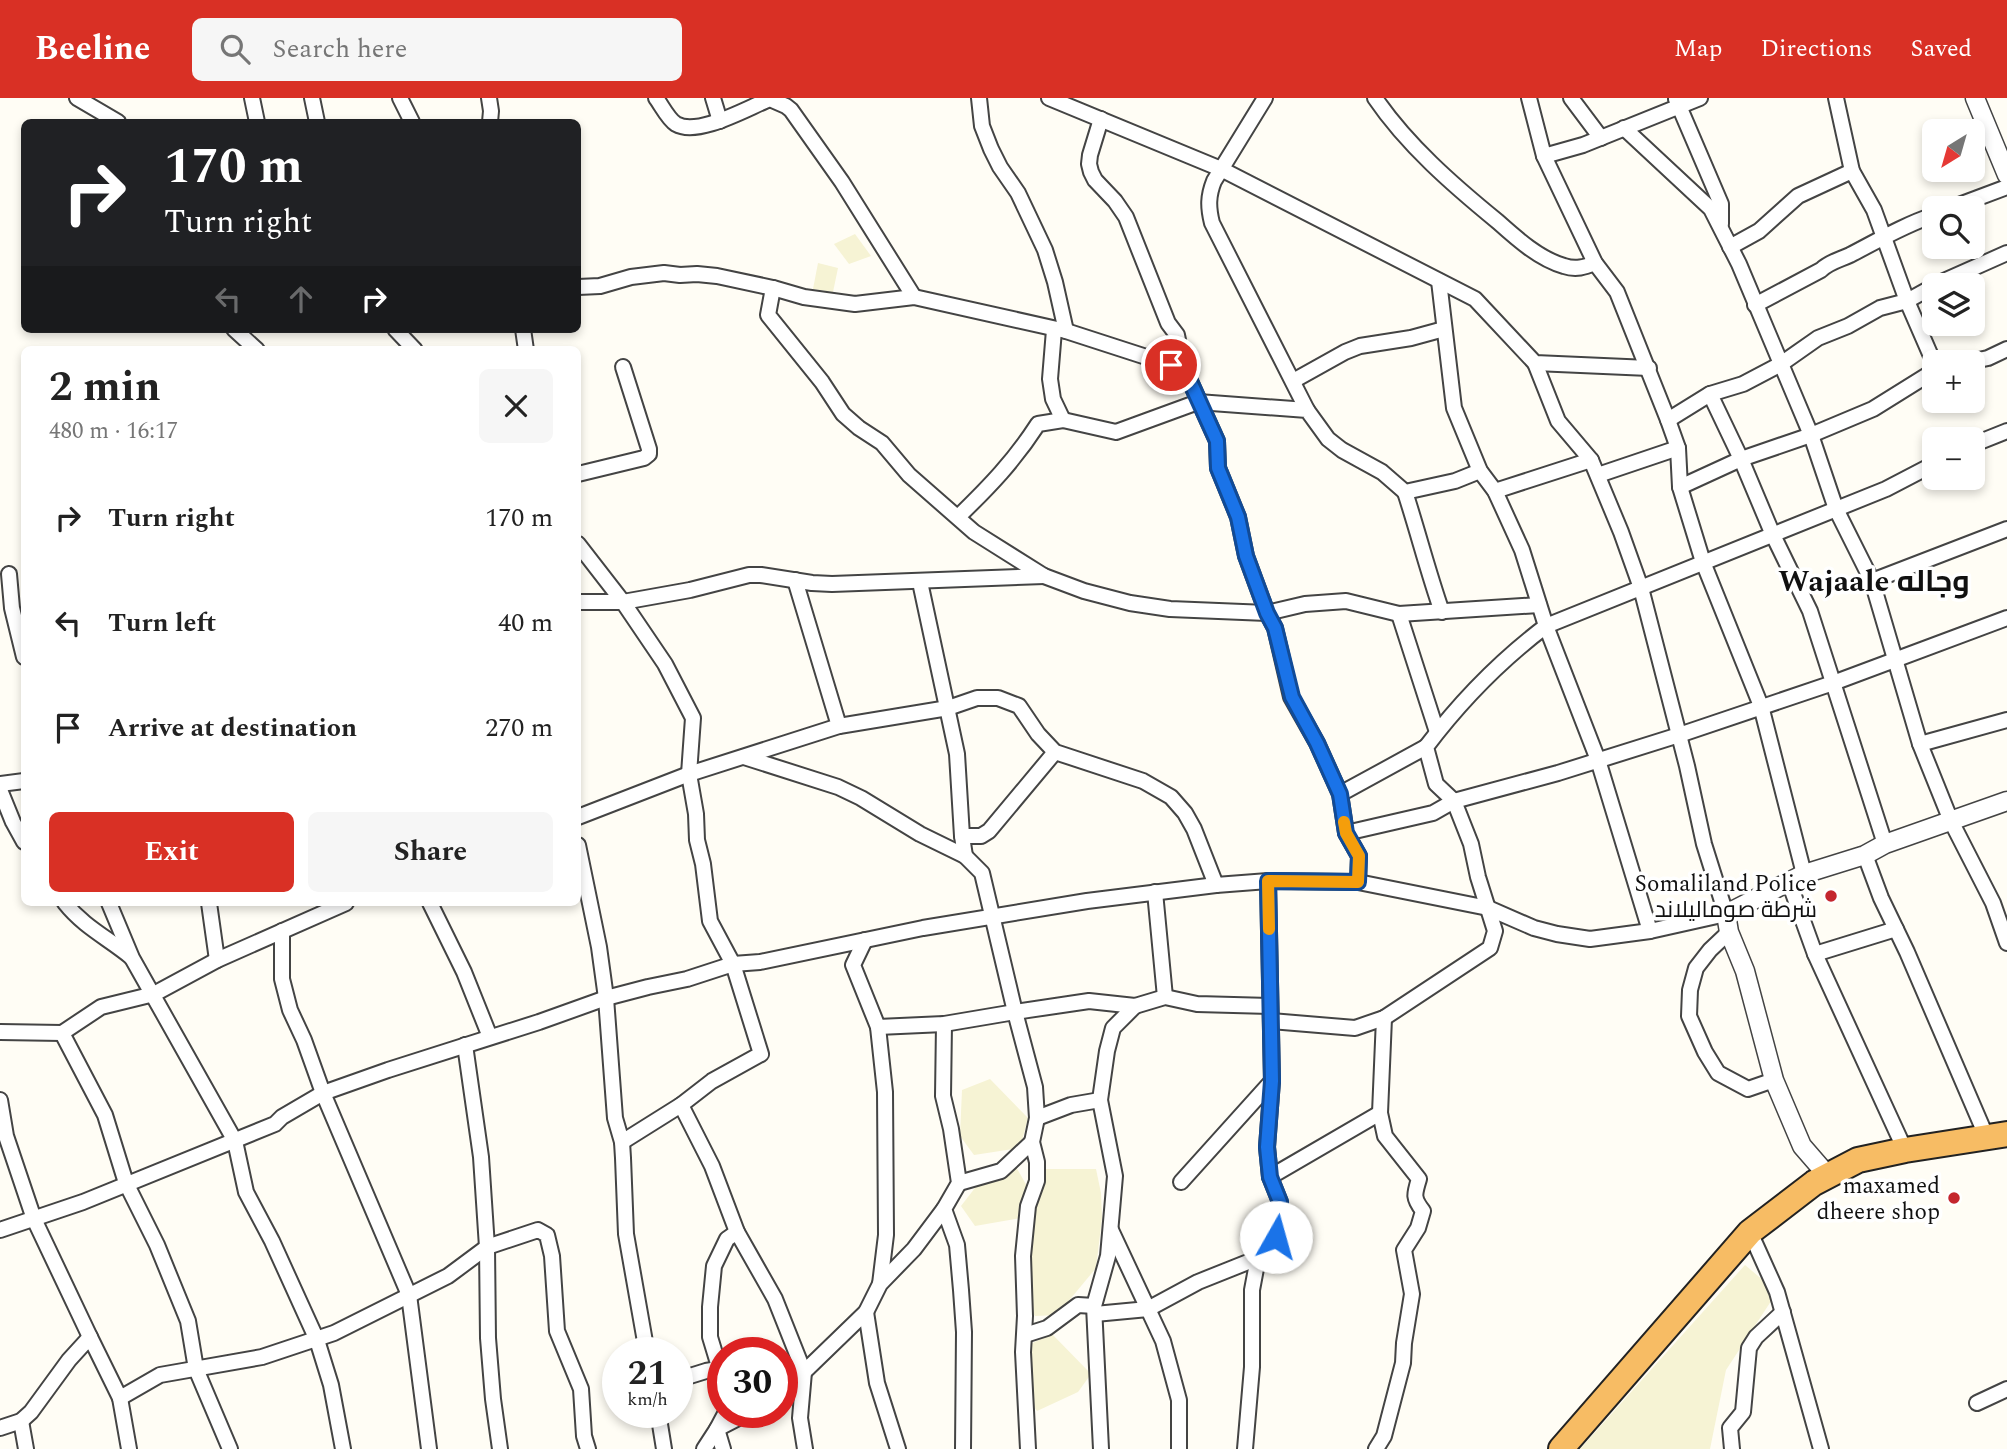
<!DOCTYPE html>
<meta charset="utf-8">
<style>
:root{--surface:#fff;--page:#f6f6f6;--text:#222;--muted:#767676;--accent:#d93025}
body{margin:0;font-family:Spectral,Cairo,serif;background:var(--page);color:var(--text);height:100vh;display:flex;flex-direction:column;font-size:26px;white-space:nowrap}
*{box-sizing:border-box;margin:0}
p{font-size:23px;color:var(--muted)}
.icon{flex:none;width:38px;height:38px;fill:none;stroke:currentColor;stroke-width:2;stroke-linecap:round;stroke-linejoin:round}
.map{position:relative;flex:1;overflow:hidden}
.drawer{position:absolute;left:21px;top:248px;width:560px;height:560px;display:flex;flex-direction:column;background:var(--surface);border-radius:10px;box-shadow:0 4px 10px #0003}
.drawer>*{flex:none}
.banner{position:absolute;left:21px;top:21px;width:560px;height:214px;border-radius:10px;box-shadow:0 4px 10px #0003;background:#202124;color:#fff;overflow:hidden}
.needle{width:46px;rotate:217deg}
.buttons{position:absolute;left:1922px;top:21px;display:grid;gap:14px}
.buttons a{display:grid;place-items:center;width:63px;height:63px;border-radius:10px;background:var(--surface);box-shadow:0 4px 10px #0003;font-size:35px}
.speed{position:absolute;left:602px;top:1239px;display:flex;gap:14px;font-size:35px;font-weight:700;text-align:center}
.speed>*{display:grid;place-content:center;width:91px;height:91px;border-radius:50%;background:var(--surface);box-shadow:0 4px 10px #0003;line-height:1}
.speed small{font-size:18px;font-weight:400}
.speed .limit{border:10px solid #d22;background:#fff;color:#111}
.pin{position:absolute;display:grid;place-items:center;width:60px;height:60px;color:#fff;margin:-30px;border:4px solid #fff;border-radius:50%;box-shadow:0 2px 7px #0007}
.me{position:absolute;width:77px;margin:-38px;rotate:7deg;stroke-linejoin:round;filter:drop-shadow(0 0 5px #0008)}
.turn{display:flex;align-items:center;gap:24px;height:147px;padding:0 28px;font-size:32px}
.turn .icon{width:91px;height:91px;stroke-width:2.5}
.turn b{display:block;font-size:49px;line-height:60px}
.lanes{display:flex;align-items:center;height:66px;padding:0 28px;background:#0003;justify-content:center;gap:35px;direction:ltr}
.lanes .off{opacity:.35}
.round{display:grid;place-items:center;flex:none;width:74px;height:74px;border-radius:10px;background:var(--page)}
.head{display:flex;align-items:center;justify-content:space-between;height:119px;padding:0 28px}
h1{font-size:42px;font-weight:700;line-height:52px}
.button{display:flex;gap:14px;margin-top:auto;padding:14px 28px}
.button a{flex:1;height:80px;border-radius:10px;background:var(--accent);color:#fff;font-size:28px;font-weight:700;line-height:80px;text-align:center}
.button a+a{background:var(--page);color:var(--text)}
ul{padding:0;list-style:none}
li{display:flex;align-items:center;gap:21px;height:105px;padding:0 28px}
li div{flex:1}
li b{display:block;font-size:26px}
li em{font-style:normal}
header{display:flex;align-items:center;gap:42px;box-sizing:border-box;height:98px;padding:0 35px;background:var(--accent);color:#fff}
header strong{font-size:33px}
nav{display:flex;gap:38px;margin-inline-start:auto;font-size:24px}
.search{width:490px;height:63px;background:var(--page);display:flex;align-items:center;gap:18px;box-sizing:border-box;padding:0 24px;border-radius:10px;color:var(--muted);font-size:26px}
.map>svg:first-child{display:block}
</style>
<header>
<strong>Beeline</strong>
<div class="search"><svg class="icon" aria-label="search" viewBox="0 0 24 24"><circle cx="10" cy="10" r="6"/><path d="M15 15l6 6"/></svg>Search here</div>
<nav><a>Map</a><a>Directions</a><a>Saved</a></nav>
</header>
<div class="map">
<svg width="2007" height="1351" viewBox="0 0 2007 1351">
<rect width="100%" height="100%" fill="#fffdf5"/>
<g fill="#f6f3d4">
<path d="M855,136L871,158L849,166L834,146Z"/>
<path d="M818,165L838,170L833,194L813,191Z"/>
<path d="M990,981L1028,1020L1020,1050L974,1057L960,1038L962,992Z"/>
<path d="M1015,1067L1028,1090L1021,1120L975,1128L961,1108L985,1077Z"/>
<path d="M1041,1071H1096L1101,1095L1102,1120L1096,1170L1057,1217L1035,1218L1021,1199Z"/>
<path d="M1745,1167L1777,1194L1726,1272L1710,1351H1580Z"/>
<path d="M1052,1236L1091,1276L1078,1294L1037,1313L1023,1294L1026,1248Z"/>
</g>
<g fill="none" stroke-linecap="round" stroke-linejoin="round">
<g stroke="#444" stroke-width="18">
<g id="minor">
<path d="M77,0L118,24"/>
<path d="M252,0L257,24"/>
<path d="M312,0L317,24"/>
<path d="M400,0L412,24"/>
<path d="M489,0L491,13L490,24"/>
<path d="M656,0C662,8 668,21 676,26C698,39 749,9 770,1L786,8L791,12L842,84L914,199"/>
<path d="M713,0L720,23"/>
<path d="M979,0L982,28L991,51L1000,69L1018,95L1045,152L1055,184L1066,233"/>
<path d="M1049,0L1221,71L1475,201L1535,265L1649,270"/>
<path d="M1265,0L1214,83C1208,98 1208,109 1212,125L1307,312"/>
<path d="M1375,0C1407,47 1453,87 1497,123C1516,140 1539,161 1564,168C1576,172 1585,169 1595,165"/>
<path d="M1529,0L1544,58L1595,165L1617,194L1668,322L1678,350L1680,389L1703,464L1761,608L1804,776"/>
<path d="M1571,0L1601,40"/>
<path d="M1836,0L1852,73L1874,112L1907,203L1934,265"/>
<path d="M1676,1L1721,106V126"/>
<path d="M1101,21L1090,57L1089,66L1091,74L1095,82L1115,103L1126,119L1168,225L1177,237L1181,257L1189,281L1217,343L1218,370L1238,419L1246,458L1267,515L1275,530L1291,599L1317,645L1340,696L1346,735L1359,758L1358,784"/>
<path d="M1624,30L1711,111L1739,166L1811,337L1836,411L1872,483L1920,646L1951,723L1993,805L2007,845"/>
<path d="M1544,58L1583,47L1700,0"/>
<path d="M1951,110L2007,89"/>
<path d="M1730,149L1759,133L1798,98L1852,73"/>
<path d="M1439,183L1454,310L1480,373L1495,393L1522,452L1546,528L1598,662L1650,833"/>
<path d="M1935,187L2007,155"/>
<path d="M578,189L600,188L631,179L664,175L680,177L697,176L717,178L773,190L804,199L855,206L914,199L1066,233L1171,267L1189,281"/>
<path d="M773,190L768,217L822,284L843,316L859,330L882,345L909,377L974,434L1044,478L1084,493L1130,505L1170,511L1267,515L1305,506L1346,503L1399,516L1539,507"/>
<path d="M1755,207L1821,172C1829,164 1839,162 1850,157C1877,143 1904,127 1934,117"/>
<path d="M234,231L257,252"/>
<path d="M395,231L415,252"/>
<path d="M523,231L526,252"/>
<path d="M1969,264L1988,260L2007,251"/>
<path d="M1293,283L1345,254L1360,248L1411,240L1444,231"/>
<path d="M1710,296L1741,361L1773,437L1810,513L1885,746"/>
<path d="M1063,322L1116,334L1198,304L1307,312L1328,341L1342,352L1382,374L1405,394L1455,383L1480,373"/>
<path d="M1668,322L1710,296L1743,286L1781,266L1818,240L1848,228L1880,210L1907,203L1934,188"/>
<path d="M1972,347L2007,333"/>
<path d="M578,376L644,360L649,356V351L623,269"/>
<path d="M1598,377L1678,350"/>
<path d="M1680,389L1741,361L1811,337L1873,311L1934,273"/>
<path d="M1495,393L1591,362"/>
<path d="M1405,394C1418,434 1428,474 1442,514"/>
<path d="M958,419C990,388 1014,363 1038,326L1063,322L1053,301L1050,281L1054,232"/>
<path d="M578,446L623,504L665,566L693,620L689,676L696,716L697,742L703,766L710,823L733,866L761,956L712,983L681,1007L622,1044"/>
<path d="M9,476L12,510L24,559"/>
<path d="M1872,483L2007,431"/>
<path d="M920,484L957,656L962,738L965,758"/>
<path d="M578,504H623L690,492L749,477H761L812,485L832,486L1044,478"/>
<path d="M1399,516L1437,634"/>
<path d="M839,628L948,610L977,600H998L1019,608L1038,636L1055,654L1143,683L1171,699L1185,715L1194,731L1216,787"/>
<path d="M1920,646L2007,622"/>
<path d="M744,659L838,689L861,700L920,736L965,758L982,775L1015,914L1035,989L1037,1020L1032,1044L1037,1064V1083L1028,1108L1023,1158L1025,1218L1023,1254L1028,1351"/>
<path d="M0,686L24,683"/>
<path d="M0,692L13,724L24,744"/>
<path d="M1340,696L1426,649"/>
<path d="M578,719L689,676L839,628L795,482"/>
<path d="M1346,735L1433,715L1454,703L1558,675L1679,637L1833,585L2007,520"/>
<path d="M962,738H981L989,733L1055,654"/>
<path d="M578,747L599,849L606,900L615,1020L622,1044L623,1060L626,1136L647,1255"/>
<path d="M1865,757L1881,800L1907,854L1987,1040"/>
<path d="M1789,784L1815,856L1905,1052"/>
<path d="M1155,794L1165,899"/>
<path d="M65,805C84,829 108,840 131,859"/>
<path d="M109,805L132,860L235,1043L246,1094L272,1143L317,1242L331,1287L343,1351"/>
<path d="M209,805L217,862"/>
<path d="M430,805L464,874L490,939"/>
<path d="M282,833V881L290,912L304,942L323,995L409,1197L429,1351"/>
<path d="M1729,834L1710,852L1696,870L1690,892L1689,918L1705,954L1718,975L1748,991L1774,982"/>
<path d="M865,842L853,867L878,929L885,994L886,1137L880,1186"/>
<path d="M1815,856L1896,831"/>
<path d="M1271,923L1355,930L1384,920L1490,850L1495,833L1478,779L1471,746L1454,703L1436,686L1426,649C1460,604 1501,562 1546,528L1886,391L1934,366"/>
<path d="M944,926L943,998L951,1031L959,1085L944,1111L957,1147L961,1192L964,1234L963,1351"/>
<path d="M878,929L944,926L1015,914L1089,903L1135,908L1165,899L1197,906L1270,908"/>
<path d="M0,934L62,935L101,909L154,896L217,862L346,805"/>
<path d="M62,935L105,1017L126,1085L157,1147L188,1223L196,1271L230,1351"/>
<path d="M465,947L481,1059L487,1149L488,1240L493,1301L500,1351"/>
<path d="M0,1002L6,1038L34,1121L90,1239"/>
<path d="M681,1007L712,1068L737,1134L775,1201L804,1274L800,1320L805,1351"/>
<path d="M1037,1020L1071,1007L1100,1002"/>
<path d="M1270,1079L1380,1015"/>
<path d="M1181,1084L1272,983"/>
<path d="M959,1085L1001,1073L1032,1044"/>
<path d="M0,1132L83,1104L275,1026L282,1019L323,995L388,972L539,924L606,900L648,889L687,881L733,866L760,864L923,830L1087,803L1216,787L1268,783L1358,784L1488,810L1534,830L1557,836L1590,841L1650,833L1726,816L1704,746L1687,668L1641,490L1621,434L1591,362L1558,323L1535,265"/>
<path d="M1111,1132L1163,1243L1179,1302V1351"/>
<path d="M1750,1134L1777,1194L1821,1351"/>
<path d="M866,1214L877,1285L898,1351"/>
<path d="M1095,1216L1148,1211L1198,1184L1258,1160"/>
<path d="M1025,1237L1047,1230L1078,1207L1094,1208"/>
<path d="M677,1282L706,1273L718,1271"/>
<path d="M723,1282L710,1239V1209L714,1168L727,1141L737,1134"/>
<path d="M782,1292L804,1274L866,1214L880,1186L914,1151L944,1111"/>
<path d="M120,1300L129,1351"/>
<path d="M1977,1305L2007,1291"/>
<path d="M658,1314L664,1351"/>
<path d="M21,1323L26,1351"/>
<path d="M0,1330L21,1323L31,1314L69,1262L90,1239L120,1300L160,1277L262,1259L334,1235L448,1178L487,1149L538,1132L547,1137L552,1158L557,1233L581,1291L584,1338L588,1351"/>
<path d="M704,1351L717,1331L750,1314"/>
<path d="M723,1351L717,1331L726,1314"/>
<path d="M1101,1351L1094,1208L1108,1158L1115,1078L1100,1002L1107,953L1113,930L1135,908"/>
<path d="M1245,1351L1252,1269V1192L1258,1160L1276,1139L1280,1120V1104L1270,1079L1267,1049L1272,983L1268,783"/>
<path d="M1376,1351L1384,1338L1403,1265L1404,1245L1412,1196L1404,1152L1418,1130L1423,1113C1413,1100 1414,1097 1419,1081L1385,1038L1380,1015L1384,920"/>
<path d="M1732,1351L1730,1330L1743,1314L1749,1250L1756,1239L1783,1214"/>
</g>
</g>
<g stroke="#444" stroke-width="21">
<g id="tertiary">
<path d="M1975,0L2007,77"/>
<path d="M1828,1078L1802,1048L1774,982L1745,873L1729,834L1726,816L1804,776L1865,757L1885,746L2007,703"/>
</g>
</g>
<g stroke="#222" stroke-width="28">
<path id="trunk" d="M1561,1351L1750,1134L1814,1085L1858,1062L1905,1052L2007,1036"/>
</g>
<use href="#minor" stroke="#fff" stroke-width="14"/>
<use href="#tertiary" stroke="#fff" stroke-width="18"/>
<use href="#trunk" stroke="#f7bc64" stroke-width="24"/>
</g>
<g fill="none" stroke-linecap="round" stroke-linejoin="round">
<g stroke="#114b97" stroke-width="18">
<path id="route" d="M1171,267L1189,281L1217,343L1218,370L1238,419L1246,458L1267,515L1275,530L1292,599L1317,645L1340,696L1346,735L1359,758L1358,784L1268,783L1272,983L1267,1049L1270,1079L1280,1104V1120L1276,1139"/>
</g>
<use href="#route" stroke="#1a73e8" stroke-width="12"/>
<path stroke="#f59e0b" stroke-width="12" d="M1269,831L1268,783L1358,784L1359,758L1346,735L1344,724"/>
</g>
<g fill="#c4262e" stroke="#fff" stroke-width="2.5">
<circle cx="1831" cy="798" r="7"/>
<circle cx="1954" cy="1100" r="7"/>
</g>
<g text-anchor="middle" stroke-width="7" stroke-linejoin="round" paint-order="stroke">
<g font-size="23" fill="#111" stroke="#fff" text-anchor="end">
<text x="1817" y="793">Somaliland Police<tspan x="1817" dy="26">شرطة صوماليلاند</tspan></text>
<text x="1940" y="1095">maxamed<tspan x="1940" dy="26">dheere shop</tspan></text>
</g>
<g font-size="30" font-weight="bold" fill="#111" stroke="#fff">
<text x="1874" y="493">Wajaale وجاله</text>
</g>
</g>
</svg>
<div class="buttons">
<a><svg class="needle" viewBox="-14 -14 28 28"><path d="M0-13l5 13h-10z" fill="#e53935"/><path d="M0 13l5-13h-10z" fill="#767676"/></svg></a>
<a><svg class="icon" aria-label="search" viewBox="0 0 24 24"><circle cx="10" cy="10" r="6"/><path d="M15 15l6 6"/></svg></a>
<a><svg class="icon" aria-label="layers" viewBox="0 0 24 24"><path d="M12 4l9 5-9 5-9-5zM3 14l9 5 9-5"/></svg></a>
<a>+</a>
<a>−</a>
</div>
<div class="speed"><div>21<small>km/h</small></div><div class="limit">30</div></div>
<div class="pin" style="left:1171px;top:267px;background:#d93025"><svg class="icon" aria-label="arrive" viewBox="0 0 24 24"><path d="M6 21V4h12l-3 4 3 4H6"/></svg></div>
<svg class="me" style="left:1276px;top:1139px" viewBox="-20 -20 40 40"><circle r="19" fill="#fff"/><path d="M0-13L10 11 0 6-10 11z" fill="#1a73e8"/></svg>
<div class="banner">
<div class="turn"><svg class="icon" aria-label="right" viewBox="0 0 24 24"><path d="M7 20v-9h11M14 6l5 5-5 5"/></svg><div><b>170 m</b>Turn right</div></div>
<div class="lanes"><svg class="icon off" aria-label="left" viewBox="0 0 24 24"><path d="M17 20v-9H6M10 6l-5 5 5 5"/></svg><svg class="icon off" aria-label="ahead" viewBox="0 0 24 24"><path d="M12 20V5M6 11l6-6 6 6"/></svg><svg class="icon" aria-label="right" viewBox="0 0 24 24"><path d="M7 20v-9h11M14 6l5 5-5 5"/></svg></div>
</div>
<section class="drawer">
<div class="head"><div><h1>2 min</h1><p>480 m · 16:17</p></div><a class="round"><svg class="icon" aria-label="close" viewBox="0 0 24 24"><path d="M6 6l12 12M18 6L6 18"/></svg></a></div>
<ul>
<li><svg class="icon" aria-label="right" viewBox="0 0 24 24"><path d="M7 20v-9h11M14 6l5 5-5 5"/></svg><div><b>Turn right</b></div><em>170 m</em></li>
<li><svg class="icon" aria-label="left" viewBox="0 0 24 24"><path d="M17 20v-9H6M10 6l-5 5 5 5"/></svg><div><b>Turn left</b></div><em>40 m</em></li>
<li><svg class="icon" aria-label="arrive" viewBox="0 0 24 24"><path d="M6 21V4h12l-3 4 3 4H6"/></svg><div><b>Arrive at destination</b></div><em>270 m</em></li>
</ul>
<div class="button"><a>Exit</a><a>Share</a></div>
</section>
</div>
